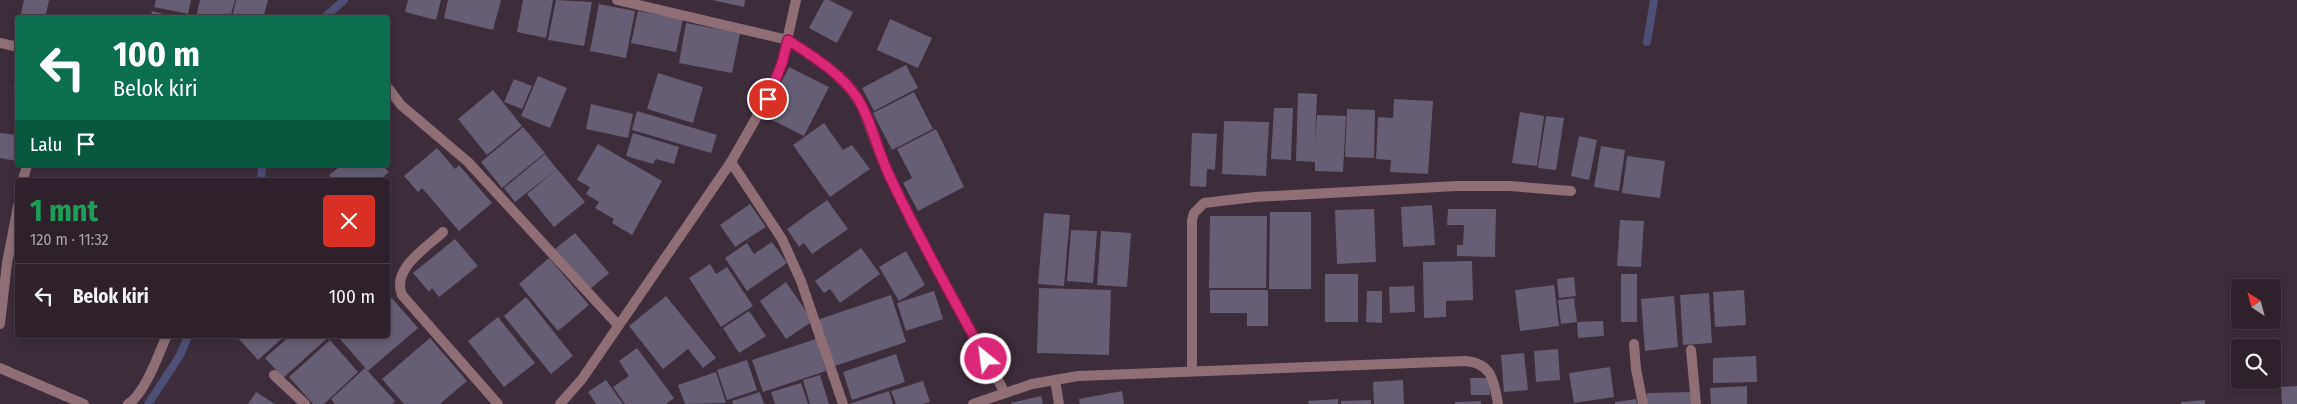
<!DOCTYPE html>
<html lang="id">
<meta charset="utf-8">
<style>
:root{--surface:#2e212c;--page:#3a2e38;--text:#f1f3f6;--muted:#a7a3a9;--line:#493e48}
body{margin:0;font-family:"Fira Sans Condensed",sans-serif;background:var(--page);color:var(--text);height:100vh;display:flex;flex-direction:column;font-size:19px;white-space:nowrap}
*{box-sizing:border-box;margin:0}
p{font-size:16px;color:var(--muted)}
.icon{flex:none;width:28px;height:28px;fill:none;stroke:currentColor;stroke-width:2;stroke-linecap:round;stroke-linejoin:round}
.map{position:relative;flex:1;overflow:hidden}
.drawer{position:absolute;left:15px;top:178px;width:375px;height:160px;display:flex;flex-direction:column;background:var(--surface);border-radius:5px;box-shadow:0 2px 8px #0003,0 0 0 1px var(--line)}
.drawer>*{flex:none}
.guide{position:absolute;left:15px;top:15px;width:375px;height:152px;border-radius:5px;box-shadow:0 2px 8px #0003,0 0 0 1px var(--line);background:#0b6e4f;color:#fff;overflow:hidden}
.needle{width:32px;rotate:324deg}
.buttons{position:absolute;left:2231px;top:279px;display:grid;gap:10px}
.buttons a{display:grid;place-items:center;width:50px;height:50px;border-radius:5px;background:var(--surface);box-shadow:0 2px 8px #0003,0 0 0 1px var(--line);font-size:25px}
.pin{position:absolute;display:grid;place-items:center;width:42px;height:42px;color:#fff;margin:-21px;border:2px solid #fff;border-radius:50%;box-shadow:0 1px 5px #0007}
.me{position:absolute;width:55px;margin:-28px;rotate:331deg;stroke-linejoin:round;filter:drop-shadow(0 0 4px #0008)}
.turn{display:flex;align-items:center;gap:18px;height:105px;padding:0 15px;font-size:22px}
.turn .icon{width:65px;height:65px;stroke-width:2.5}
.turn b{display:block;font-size:35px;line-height:42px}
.then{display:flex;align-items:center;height:48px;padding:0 15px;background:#0003;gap:10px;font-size:19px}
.round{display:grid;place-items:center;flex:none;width:52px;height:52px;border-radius:5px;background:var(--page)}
.overview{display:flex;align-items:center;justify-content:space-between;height:85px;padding:0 15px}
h1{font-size:30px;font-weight:700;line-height:38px;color:#1e9e55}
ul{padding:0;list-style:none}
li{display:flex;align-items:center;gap:15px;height:65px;padding:0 15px;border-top:1px solid var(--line)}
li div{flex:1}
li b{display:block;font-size:19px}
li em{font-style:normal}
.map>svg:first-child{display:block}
</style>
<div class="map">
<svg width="2297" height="404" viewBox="0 0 2297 404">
<rect width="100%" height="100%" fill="#3d2c3a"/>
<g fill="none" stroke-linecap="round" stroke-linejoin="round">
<g stroke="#4d4f76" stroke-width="8">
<path d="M324,18L344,0"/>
<path d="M1647,42L1654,0"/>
<path d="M261,180L262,165"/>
<path d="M148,404L179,357L189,335"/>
</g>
</g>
<g fill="#665e74">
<path d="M24,0H49L45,18H20Z"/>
<path d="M156,0H191L188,14L154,7Z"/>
<path d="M200,0H235L230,18H196Z"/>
<path d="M236,0H268L263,18H246L233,14Z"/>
<path d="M408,0H441L436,20L405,12Z"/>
<path d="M448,0H501L493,30L444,18Z"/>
<path d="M523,0H553L546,38L517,32Z"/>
<path d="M556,0L592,2L584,46L548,40Z"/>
<path d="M712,0H745L744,7Z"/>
<path d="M824,0H829L853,12L837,43L809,28Z"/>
<path d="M599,4L635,11L626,58L590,51Z"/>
<path d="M152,11L176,17V18H150Z"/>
<path d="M638,11L683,19L676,52L631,43Z"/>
<path d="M890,19L932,38L918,68L877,50Z"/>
<path d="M686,23L740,33L732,73L679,63Z"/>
<path d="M906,65L918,88L874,111L862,88Z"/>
<path d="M789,67L829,87L804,136L764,116Z"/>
<path d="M17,73H18V90L13,89Z"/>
<path d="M658,73L703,87L693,123L647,109Z"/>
<path d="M538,76L567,88L550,128L521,116Z"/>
<path d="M514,79L532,86L522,109L504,102Z"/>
<path d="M493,90L522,126L487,155L458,119Z"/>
<path d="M914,92L933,129L892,150L873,113Z"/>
<path d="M1298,93L1317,94L1315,143L1317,115L1346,116L1343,172L1315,171V162L1296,161Z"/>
<path d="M1394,99L1433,101L1428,174L1390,172L1391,160L1376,159L1378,117L1393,118Z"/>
<path d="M591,104L633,114L628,138L586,129Z"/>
<path d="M1274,108H1293L1291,160L1271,159Z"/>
<path d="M1347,109L1375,110L1374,158L1345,157Z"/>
<path d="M637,111L717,135L711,153L632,130Z"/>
<path d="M1520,112L1544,116L1537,166L1512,163Z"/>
<path d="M1546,116L1564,118L1556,170L1538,168Z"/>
<path d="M1224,121L1269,122L1266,176L1222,174Z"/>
<path d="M824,123L843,150L852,145L870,169L830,197L793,145Z"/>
<path d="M523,127L545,153L502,188L481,162Z"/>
<path d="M936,129L964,187L918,211L903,183L912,178L897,149Z"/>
<path d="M0,133L18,135L17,161L0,158Z"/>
<path d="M633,133L679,147L674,164L656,159L653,164L626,156Z"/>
<path d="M1192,133L1217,134L1215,170L1207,169L1206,187L1190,186Z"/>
<path d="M1579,136L1597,140L1589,180L1571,176Z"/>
<path d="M598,144L662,181L632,235L612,223L614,219L595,208L599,202L586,194L590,187L577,180Z"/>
<path d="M1601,146L1625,150L1619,191L1594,187Z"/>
<path d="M437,148L455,169L459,165L492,203L459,231L422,188L418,192L404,176Z"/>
<path d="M545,154L557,169L515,202L504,188Z"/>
<path d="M1627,156L1665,161L1660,198L1622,193Z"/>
<path d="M342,165H382L389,172L379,180H333L329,175Z"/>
<path d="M557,169L585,202L554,227L527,194Z"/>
<path d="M827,200L848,229L812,254L804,243L799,247L787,229Z"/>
<path d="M750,204L766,227L735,247L720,225Z"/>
<path d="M1432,205L1435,245L1403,247L1401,207Z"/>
<path d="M1374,209L1376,262L1337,264L1335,210Z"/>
<path d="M1448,209H1496L1495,257L1457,256V245H1463L1464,225H1447Z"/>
<path d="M1270,212H1311V289H1269Z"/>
<path d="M1044,213L1070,215L1064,286L1038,284Z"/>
<path d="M1210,216H1267L1266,288H1209Z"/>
<path d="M1620,220L1644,221L1641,267L1617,266Z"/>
<path d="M1071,230L1097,231L1093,283L1067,281Z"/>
<path d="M1101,231L1131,233L1127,287L1097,285Z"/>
<path d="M575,233L609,273L589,290L555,249Z"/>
<path d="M455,239L478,266L439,297L432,288L429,292L413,273Z"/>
<path d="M772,242L787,263L747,291L725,258L747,243L754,254Z"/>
<path d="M861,248L880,274L840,303L830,289L824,293L815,281Z"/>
<path d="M906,251L925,285L899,301L879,267Z"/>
<path d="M549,258L589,305L558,331L519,284Z"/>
<path d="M1472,261L1473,300L1446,301V317L1424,318L1423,262Z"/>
<path d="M710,264L716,274L727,267L753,306L721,327L689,278Z"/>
<rect x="1325" y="274" width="33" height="48"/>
<rect x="1621" y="274" width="16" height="48"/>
<path d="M1574,277L1576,296L1559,298L1557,279Z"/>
<path d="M786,282L813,321L786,339L760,301Z"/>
<path d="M1554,285L1559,326L1520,331L1515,290Z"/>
<path d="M1414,286L1415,312L1390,313L1389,287Z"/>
<path d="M1039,288L1111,290L1109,355L1037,353Z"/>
<path d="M1210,290H1268V326H1247V313H1210Z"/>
<path d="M1744,290L1746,325L1715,327L1713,292Z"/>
<path d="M934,291L943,319L906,331L897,303Z"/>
<path d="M1367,291H1382V323L1366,322Z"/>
<path d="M1709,293L1712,343L1683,345L1680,295Z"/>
<path d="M891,295L906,342L832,367L817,320Z"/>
<path d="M390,296L418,328L368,371L340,339L345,335H388V298Z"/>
<path d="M666,296L716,358L703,368L688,349L663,369L629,326Z"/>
<path d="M1674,296L1678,347L1645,351L1641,299Z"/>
<path d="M526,297L573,356L551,374L504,316Z"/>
<path d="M1574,298L1577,322L1561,324L1558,300Z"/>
<path d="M749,311L766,336L739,353L723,328Z"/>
<path d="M498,317L535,363L504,387L468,341Z"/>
<path d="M1603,321L1604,336L1578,338L1577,322Z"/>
<path d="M235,335H286L258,360Z"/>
<path d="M291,335H331L283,378L265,358Z"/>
<path d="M430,338L467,381L440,404H404L382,379Z"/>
<path d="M816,339L826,371L763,392L752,360Z"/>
<path d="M330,340L358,372L324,404H313L289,377Z"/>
<path d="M637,348L674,398L666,404H625L613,387L629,376L619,361Z"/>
<path d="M1558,349L1560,380L1536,382L1534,351Z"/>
<path d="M1524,353L1528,390L1504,392L1501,355Z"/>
<path d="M896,354L905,382L852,400L843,372Z"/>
<path d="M1756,356L1757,382L1713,383V358Z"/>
<path d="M747,360L757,390L727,400L717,370Z"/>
<path d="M1610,367L1614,397L1574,403L1569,373Z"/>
<path d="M365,368L395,401L392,404H335L331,399Z"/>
<path d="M716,372L726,403L685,404L678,385Z"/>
<path d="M820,375L829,404H810L803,380Z"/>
<path d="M1470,378H1490V395H1471Z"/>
<path d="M606,380L623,404H596L588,392Z"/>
<path d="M1403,380L1404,404H1374L1373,382Z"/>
<path d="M923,381L930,402L923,404H896L891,391Z"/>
<path d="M801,383L808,404H775L771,392Z"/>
<path d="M1747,386V404H1711L1710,388Z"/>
<path d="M2297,386V404H2282L2281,387Z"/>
<path d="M889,391L893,404H849Z"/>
<path d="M1122,391L1124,404H1080L1079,399Z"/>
<path d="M256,392L275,404H248Z"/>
<path d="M760,392L764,404H733L732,401Z"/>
<path d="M1693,392V404H1647V393Z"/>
<path d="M1041,396L1043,404H1011V403Z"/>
<path d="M1338,399V404H1309L1308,401Z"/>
<path d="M1636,399L1637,404H1615V402Z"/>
<path d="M1371,400V404H1341V401Z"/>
<path d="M2205,400V404H2181V402Z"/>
<path d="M1481,401V404H1455V402Z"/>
</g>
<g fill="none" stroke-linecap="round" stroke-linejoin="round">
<g stroke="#8f6e75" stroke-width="10">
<path d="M617,0L788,40L831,70L850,89L862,107L882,160L912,223L1005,393"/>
<path d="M0,43L18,47"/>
<path d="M388,88L401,105L468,162L618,325"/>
<path d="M731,162L782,239L801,281L843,404"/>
<path d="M23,180L27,165"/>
<path d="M443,232C426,248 391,269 402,295L498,404"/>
<path d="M0,324L7,263L18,206"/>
<path d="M1634,344L1636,369L1643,404"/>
<path d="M1691,350L1696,404"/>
<path d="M0,368L84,404"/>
<path d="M1192,370V220L1194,213L1204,203L1255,197L1457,186H1510L1571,191"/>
<path d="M274,375L305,404"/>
<path d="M1055,380L1059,404"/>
<path d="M128,404C145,394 159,353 167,335"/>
<path d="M560,404L582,379L731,162L767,99L782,63L796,0"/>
<path d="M973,404L1032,384L1078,376L1465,361C1492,363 1494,381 1498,404"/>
</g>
</g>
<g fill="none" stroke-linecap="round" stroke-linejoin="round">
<g stroke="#8e194d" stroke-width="12">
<path id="route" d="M768,99L782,63L788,40C812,56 839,72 856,96C870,116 878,153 890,177C919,239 953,298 986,359"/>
</g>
<use href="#route" stroke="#db2777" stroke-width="9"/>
</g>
</svg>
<div class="buttons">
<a><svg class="needle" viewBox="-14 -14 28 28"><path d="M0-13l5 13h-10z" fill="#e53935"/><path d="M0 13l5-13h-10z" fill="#a7a3a9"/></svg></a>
<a><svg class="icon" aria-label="search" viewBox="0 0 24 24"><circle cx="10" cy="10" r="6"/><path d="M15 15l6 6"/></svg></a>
</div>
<div class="pin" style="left:768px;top:99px;background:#d93025"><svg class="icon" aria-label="arrive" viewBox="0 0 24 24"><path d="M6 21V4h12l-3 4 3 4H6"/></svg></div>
<svg class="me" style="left:986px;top:359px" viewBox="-20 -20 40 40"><circle r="17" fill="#db2777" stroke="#fff" stroke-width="3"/><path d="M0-11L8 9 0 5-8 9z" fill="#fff"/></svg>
<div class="guide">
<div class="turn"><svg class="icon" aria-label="left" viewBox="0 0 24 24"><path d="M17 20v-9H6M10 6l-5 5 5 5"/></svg><div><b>100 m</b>Belok kiri</div></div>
<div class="then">Lalu<svg class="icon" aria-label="arrive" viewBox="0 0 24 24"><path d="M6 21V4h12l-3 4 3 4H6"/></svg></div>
</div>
<section class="drawer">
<div class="overview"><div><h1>1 mnt</h1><p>120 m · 11:32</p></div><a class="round" style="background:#d93025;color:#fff"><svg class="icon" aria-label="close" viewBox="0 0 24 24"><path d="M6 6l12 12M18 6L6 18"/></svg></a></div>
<ul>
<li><svg class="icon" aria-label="left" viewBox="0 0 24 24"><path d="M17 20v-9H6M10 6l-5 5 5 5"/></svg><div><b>Belok kiri</b></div><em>100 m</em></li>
</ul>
</section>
</div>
